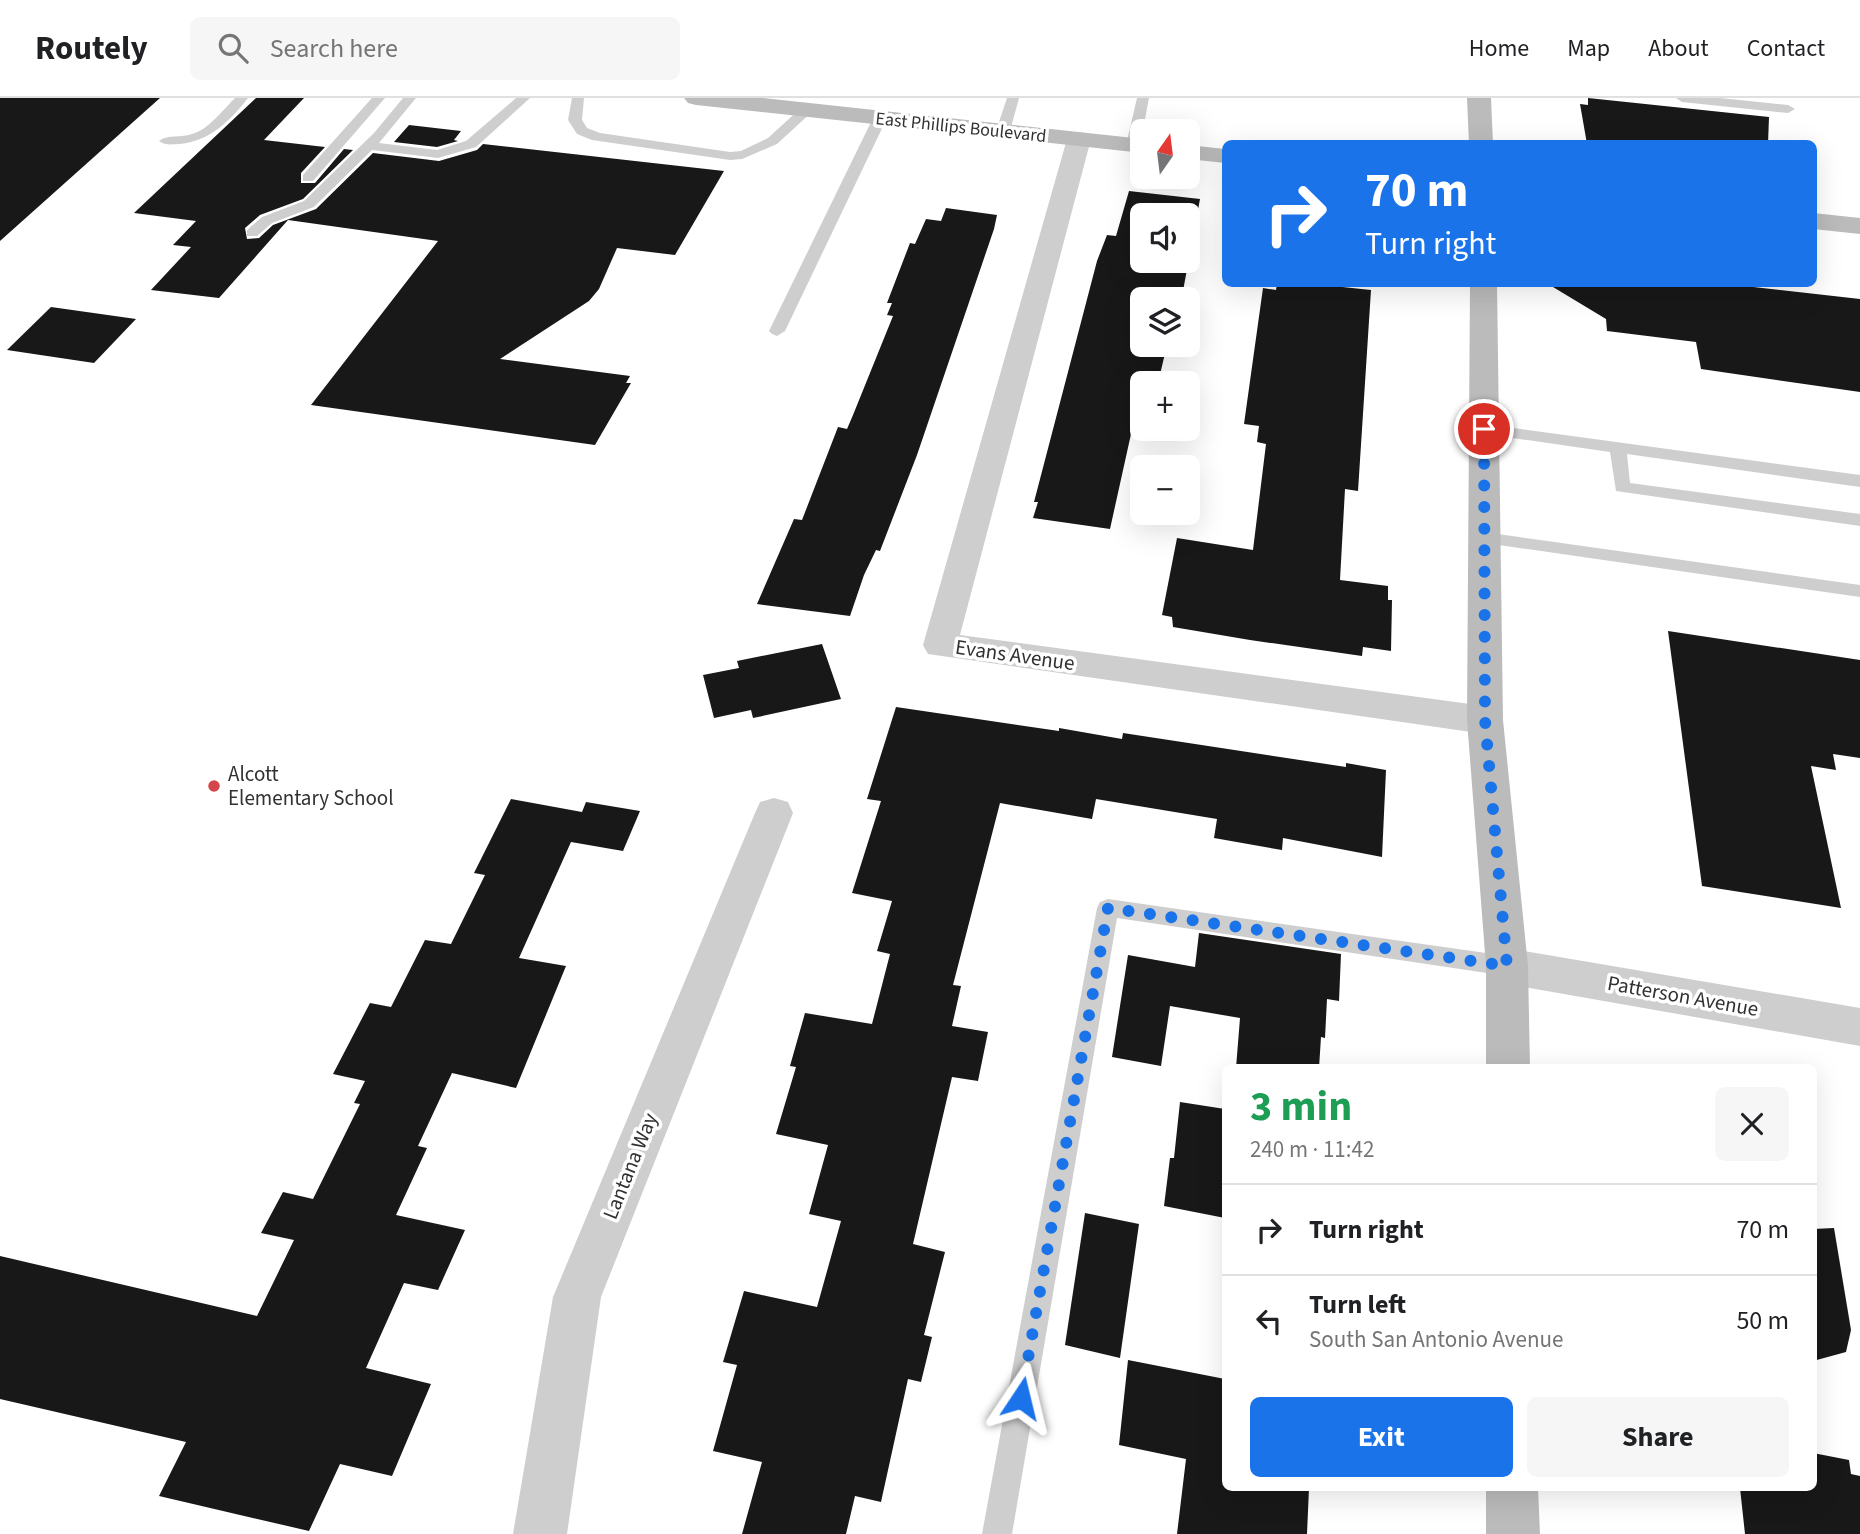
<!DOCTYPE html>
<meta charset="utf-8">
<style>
:root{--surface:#fff;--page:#f6f6f6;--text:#202124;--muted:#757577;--line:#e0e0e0;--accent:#1a73e8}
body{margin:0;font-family:"Source Sans 3",sans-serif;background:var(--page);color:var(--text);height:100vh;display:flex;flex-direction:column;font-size:26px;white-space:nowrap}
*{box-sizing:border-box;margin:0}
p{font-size:23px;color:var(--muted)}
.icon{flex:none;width:38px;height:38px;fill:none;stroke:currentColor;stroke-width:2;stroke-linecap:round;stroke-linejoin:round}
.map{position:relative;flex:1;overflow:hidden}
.sheet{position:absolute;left:1222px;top:966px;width:595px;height:427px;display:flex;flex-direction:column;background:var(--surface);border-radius:10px;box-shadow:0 7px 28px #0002}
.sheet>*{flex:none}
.banner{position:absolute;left:1222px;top:42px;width:595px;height:147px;border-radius:10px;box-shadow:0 7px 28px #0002;background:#1a73e8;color:#fff;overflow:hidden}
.needle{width:46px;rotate:14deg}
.controls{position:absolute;left:1130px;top:21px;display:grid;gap:14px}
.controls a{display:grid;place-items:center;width:70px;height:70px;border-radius:10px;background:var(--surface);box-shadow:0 7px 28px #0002;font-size:35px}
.pin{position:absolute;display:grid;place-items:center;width:60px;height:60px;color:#fff;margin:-30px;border:4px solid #fff;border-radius:50%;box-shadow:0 2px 7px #0007}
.me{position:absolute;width:77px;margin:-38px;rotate:10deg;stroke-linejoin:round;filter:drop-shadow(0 0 5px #0008)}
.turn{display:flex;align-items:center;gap:24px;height:147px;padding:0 28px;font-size:32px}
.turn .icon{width:91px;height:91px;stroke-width:2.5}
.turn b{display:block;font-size:49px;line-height:60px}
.round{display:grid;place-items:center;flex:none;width:74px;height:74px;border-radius:10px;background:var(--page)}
.headline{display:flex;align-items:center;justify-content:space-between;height:119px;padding:0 28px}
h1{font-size:42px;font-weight:700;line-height:52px;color:#1e9e55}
.cta{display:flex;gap:14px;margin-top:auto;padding:14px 28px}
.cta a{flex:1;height:80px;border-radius:10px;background:var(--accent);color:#fff;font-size:28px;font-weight:700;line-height:80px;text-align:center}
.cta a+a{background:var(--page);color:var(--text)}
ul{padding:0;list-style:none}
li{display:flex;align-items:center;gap:21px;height:91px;padding:0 28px;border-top:2px solid var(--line)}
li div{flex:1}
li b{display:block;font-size:26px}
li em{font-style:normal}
header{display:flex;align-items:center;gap:42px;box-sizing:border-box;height:98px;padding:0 35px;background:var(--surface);border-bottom:2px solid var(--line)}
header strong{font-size:33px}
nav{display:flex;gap:38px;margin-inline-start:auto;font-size:24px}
.search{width:490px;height:63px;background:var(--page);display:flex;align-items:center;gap:18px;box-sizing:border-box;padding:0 24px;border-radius:10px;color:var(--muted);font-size:26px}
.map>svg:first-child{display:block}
</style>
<header>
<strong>Routely</strong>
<div class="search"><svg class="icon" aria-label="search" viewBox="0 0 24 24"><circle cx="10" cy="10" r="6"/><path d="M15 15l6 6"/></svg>Search here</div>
<nav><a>Home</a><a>Map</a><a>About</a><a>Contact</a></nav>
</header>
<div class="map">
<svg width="1860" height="1436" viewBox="0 0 1860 1436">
<rect width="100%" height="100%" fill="#fff"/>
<g fill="#181818" fill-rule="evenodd">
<path d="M0,0H160L0,143Z"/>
<path d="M256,0H304L264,42L325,49L301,75V85H315L344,51L353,52L303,101L260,117L245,130L247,141L259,140L273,127L316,111L373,55L439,63L477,52L483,46L724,73L675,157L617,150L599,191L589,203L500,261L630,278L626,285H631L595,347L311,307L438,143L288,122L219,200L151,192L191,149L173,147L196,123L134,115Z"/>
<path d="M1588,0L1769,19L1768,46H1587L1580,6L1588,7Z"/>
<path d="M409,27L461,33L454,42L458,43L437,49L394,44Z"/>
<path d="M1129,93L1200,101L1183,193H1178L1177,201H1143V247H1167L1158,285H1143V319L1135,318L1110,431L1033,420L1038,404H1034L1097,163L1107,137L1116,138ZM1143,117H1188V163H1143Z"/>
<path d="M946,110L997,117L994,131L917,357L880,453L876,452L864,477L850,518L757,506L794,421L802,422L838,329L847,331L853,317L893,218L887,217L892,205H887L910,145L915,146L926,121L941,123Z"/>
<path d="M1277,186H1314L1371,192L1358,393L1345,391L1340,482L1388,488V502H1392L1391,553L1363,549L1362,558L1250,542L1173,529L1172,519L1162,517L1177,440L1253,452L1266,346L1257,344L1259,328L1244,326L1263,190L1276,192Z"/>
<path d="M1548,186H1727L1860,201V294L1701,271L1696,244L1607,233L1606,221Z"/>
<path d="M51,209L136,221L94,265L7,252Z"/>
<path d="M1668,533L1860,562V660L1833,656L1836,672L1811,668L1841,810L1702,788Z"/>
<path d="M822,546L841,601L753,620L751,612L714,620L703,577L739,570L737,563Z"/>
<path d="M896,609L1059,633V630L1122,641L1123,635L1346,669V665L1386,672L1382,759L1283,740L1282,752L1214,740L1217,721L1096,701L1092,721L1000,705L953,887L961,888L952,928L988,934L978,983L952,979L913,1146L945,1154L924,1237L932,1239L921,1284L908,1281L881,1404L855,1398L846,1436H742L762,1364L713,1353L737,1267L723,1264L744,1193L817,1209L841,1123L809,1116L828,1047L776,1036L796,969L790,968L805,915L872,926L890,856L877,853L892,803L852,795L881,703L867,701Z"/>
<path d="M511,701L582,714L586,704L640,713L623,753L571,744L519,860L566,868L516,990L452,975L418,1048L427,1050L396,1117L465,1132L438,1192L404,1185L366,1270L431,1286L392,1378L340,1366L309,1433L159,1398L186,1344L0,1301V1158L257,1218L294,1142L261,1135L283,1094L313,1101L360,1006L354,1005L365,983L333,976L370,905L391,909L425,842L451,846L485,777L474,775Z"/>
<path d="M1199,835L1341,856L1339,903L1327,901L1325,940L1321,939L1319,970H1236L1240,920L1170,908L1161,968L1112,959L1128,857L1195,869Z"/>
<path d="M1180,1004L1225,1011V1120L1164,1108L1170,1060H1174Z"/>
<path d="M1085,1115L1139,1126L1120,1260L1065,1247Z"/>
<path d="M1834,1130L1851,1232L1846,1254L1813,1263V1131Z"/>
<path d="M1128,1262L1225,1281V1390H1309L1307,1436H1177L1186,1361L1119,1347Z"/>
<path d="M1813,1355L1849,1362L1851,1376L1860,1378V1436H1745L1740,1390H1813Z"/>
</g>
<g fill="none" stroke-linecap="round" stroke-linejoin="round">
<g fill="#cecece" fill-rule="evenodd">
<path d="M235,0H248C230,23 210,43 180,46C172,46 166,48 159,43C168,36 181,40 192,36C208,32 223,12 235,0Z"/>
<path d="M372,0H385L313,83H303V77Z"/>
<path d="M403,0H416L379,45L437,52L466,43L516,0H530L476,49L438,60L372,52L314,109L272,125L257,138H247V132L262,119L304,103L374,35Z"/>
<path d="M572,0H584L582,22L587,30L600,35L730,54L741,53L768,40L802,9L814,12L777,46L742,61L730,62L592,42L577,36L568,22Z"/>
<path d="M1007,0H1019L1010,33L1003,37L996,33Z"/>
<path d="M1137,0H1149L1140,47L1133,51L1126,47Z"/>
<path d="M1676,0H1720L1788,7L1795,11L1788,15L1682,4Z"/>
<path d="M880,16L887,20L785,233L777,238L772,236L769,233L873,20Z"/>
<path d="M1484,326L1860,377V389L1627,356L1630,385L1860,416V428L1616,393L1610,354L1478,335L1476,331Z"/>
<path d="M1484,434L1860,487V499L1478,444L1475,440Z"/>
<path d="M1108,801L1507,858L1515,861L1518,868L1515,875L1507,878L1117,820L1012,1436H982L1097,810L1100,804Z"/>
</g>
<g fill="#cecece" fill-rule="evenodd">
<path d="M1079,34L1088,36L1091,41L960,537L1485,608L1498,612L1503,622L1498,632L1485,636L928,556L923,547L1067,41L1070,36Z"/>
<path d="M774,700L788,704L793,715L601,1199L567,1436H513L553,1199L755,715L760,704Z"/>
<path d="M1507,850L1860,910V948L1507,886L1492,881L1486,868L1492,855Z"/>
</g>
<g fill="#bbb" fill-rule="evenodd">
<path d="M684,0H763L1143,41V55L696,7L688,5Z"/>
<path d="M1467,0H1491L1493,46H1469Z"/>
<path d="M1188,47L1225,51V65L1188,61Z"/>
<path d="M1813,115L1860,120V136L1813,131Z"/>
<path d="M1470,186H1497L1503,622L1528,868L1530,970H1486V868L1467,622Z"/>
<path d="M1486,1390H1538L1540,1436H1486Z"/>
</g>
</g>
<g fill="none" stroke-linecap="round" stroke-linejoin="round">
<path stroke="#1a73e8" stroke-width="12" stroke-dasharray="0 21.6" d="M1021,1300L1108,810L1507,868L1485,622L1484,331"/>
</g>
<circle fill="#d5464b" stroke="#fff" stroke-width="2.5" cx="214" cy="688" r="7"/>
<g text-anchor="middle" stroke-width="7" stroke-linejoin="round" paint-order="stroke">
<g font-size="18" fill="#313131" stroke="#fff">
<text transform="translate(961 29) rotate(6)" y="6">East Phillips Boulevard</text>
</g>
<g font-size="21" fill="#313131" stroke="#fff">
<text transform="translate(1015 557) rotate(8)" y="7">Evans Avenue</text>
<text transform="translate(1683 898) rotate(10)" y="7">Patterson Avenue</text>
<text transform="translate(630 1068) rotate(-68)" y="7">Lantana Way</text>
</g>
<g font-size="21" fill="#313131" stroke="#fff" text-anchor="start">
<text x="228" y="683">Alcott<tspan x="228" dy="24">Elementary School</tspan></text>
</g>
</g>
</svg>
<div class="controls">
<a><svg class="needle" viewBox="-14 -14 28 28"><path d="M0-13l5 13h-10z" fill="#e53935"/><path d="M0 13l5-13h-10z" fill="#757577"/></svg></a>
<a><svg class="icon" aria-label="sound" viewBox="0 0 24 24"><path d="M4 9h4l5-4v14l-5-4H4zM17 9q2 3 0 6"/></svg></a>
<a><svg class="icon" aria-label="layers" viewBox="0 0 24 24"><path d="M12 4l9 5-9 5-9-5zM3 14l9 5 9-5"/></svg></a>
<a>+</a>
<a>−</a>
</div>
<div class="pin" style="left:1484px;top:331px;background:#d93025"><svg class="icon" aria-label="arrive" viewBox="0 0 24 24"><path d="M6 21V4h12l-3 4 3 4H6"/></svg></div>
<svg class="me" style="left:1021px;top:1300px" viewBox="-20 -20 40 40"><path d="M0-17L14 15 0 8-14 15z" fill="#1a73e8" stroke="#fff" stroke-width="4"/></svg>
<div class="banner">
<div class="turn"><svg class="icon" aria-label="right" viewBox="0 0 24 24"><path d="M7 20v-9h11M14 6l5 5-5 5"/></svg><div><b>70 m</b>Turn right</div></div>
</div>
<section class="sheet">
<div class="headline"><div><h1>3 min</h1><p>240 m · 11:42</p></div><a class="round"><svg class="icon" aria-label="close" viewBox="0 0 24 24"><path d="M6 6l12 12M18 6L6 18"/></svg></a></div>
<ul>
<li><svg class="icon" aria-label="right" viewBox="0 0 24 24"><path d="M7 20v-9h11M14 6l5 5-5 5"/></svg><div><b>Turn right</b></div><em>70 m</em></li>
<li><svg class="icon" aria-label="left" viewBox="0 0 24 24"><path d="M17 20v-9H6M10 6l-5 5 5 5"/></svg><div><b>Turn left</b><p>South San Antonio Avenue</p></div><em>50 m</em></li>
</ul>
<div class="cta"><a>Exit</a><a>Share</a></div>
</section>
</div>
